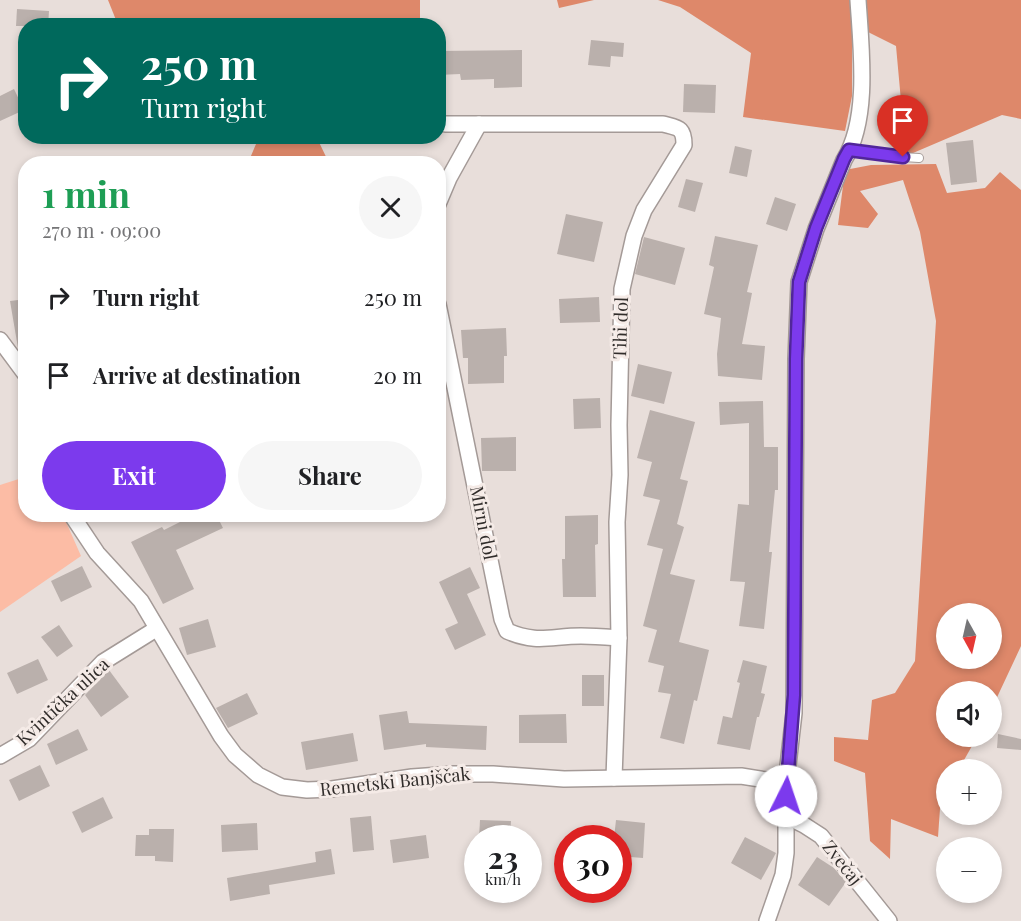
<!DOCTYPE html>
<meta charset="utf-8">
<style>
:root{--surface:#fff;--page:#f6f6f6;--text:#202124;--muted:#757577;--accent:#7c3aed}
body{margin:0;font-family:"Playfair Display",serif;background:var(--page);color:var(--text);height:100vh;display:flex;flex-direction:column;font-size:22px;white-space:nowrap}
*{box-sizing:border-box;margin:0}
p{font-size:20px;color:var(--muted)}
.icon{flex:none;width:33px;height:33px;fill:none;stroke:currentColor;stroke-width:2;stroke-linecap:round;stroke-linejoin:round}
.map{position:relative;flex:1;overflow:hidden}
.sheet{position:absolute;left:18px;top:156px;width:428px;height:366px;display:flex;flex-direction:column;background:var(--surface);border-radius:24px;box-shadow:0 3px 9px #0003}
.sheet>*{flex:none}
.guide{position:absolute;left:18px;top:18px;width:428px;height:126px;border-radius:24px;box-shadow:0 3px 9px #0003;background:#00695c;color:#fff;overflow:hidden}
.needle{width:39px;rotate:172deg}
.buttons{position:absolute;left:936px;top:603px;display:grid;gap:12px}
.buttons a{display:grid;place-items:center;width:66px;height:66px;border-radius:50%;background:var(--surface);box-shadow:0 3px 9px #0003;font-size:30px}
.speed{position:absolute;left:464px;top:825px;display:flex;gap:12px;font-size:30px;font-weight:700;text-align:center}
.speed>*{display:grid;place-content:center;width:78px;height:78px;border-radius:50%;background:var(--surface);box-shadow:0 3px 9px #0003;line-height:1}
.speed small{font-size:15px;font-weight:400}
.speed .limit{border:9px solid #d22;background:#fff;color:#111}
.pin{position:absolute;display:grid;place-items:center;width:51px;height:51px;color:#fff;margin:-62px -26px;border-radius:50% 50% 50% 0;rotate:-45deg;box-shadow:0 0 6px #0007}
.pin .icon{rotate:45deg}
.me{position:absolute;width:66px;margin:-33px;rotate:4deg;stroke-linejoin:round;filter:drop-shadow(0 0 4px #0008)}
.turn{display:flex;align-items:center;gap:21px;height:126px;padding:0 24px;font-size:27px}
.turn .icon{width:78px;height:78px;stroke-width:2.5}
.turn b{display:block;font-size:42px;line-height:51px}
.round{display:grid;place-items:center;flex:none;width:63px;height:63px;border-radius:32px;background:var(--page)}
.head{display:flex;align-items:center;justify-content:space-between;height:102px;padding:0 24px}
h1{font-size:36px;font-weight:700;line-height:45px;color:#1e9e55}
.primary-button{display:flex;gap:12px;margin-top:auto;padding:12px 24px}
.primary-button a{flex:1;height:69px;border-radius:36px;background:var(--accent);color:#fff;font-size:24px;font-weight:700;line-height:69px;text-align:center}
.primary-button a+a{background:var(--page);color:var(--text)}
ul{padding:0;list-style:none}
li{display:flex;align-items:center;gap:18px;height:78px;padding:0 24px}
li div{flex:1}
li b{display:block;font-size:22px}
li em{font-style:normal}
.map>svg:first-child{display:block}
</style>
<div class="map">
<svg width="1021" height="921" viewBox="0 0 1021 921">
<rect width="100%" height="100%" fill="#e8deda"/>
<path fill="#fcbca5" d="M25,477L26,514L63,515L81,556L0,612V485Z"/>
<g fill="#de886a" fill-rule="evenodd">
<path d="M108,0H420V25H118Z"/>
<path d="M557,0H594L559,8Z"/>
<path d="M658,0H1021V119L1002,115L906,156L896,46L852,24V96L845,131L743,117L751,53L680,7Z"/>
<path d="M259,137H322L317,138L329,163H248Z"/>
<path d="M936,164L947,193L985,188L1000,172L1021,190V646L992,708V692H946V736L977,737L959,769L946,770V781L942,780L938,837L891,819L890,859L870,841L865,773L834,761V737L868,740L872,700L895,693L915,661L936,321L920,232L903,180L860,191L878,214L868,228L838,225L845,170L871,165ZM946,614H992V658H946Z"/>
</g>
<g fill="#bab0ac">
<path d="M17,9L49,11L48,26H16Z"/>
<path d="M591,40L624,43L623,57L611,56L610,67L588,65Z"/>
<path d="M522,50V87L494,88V79L461,80L460,74L438,75V51Z"/>
<path d="M684,84L716,85L715,113L683,112Z"/>
<path d="M14,89L24,110L0,121V96Z"/>
<path d="M973,140L977,182L951,185L946,143Z"/>
<path d="M735,146L752,150L747,177L729,173Z"/>
<path d="M686,179L703,183L695,212L678,207Z"/>
<path d="M775,197L796,204L787,231L766,224Z"/>
<path d="M566,214L603,222L594,262L557,254Z"/>
<path d="M715,236L758,245L747,292L752,293L742,344L765,346L762,380L718,376L717,354L721,318L704,314L714,267L709,265Z"/>
<path d="M644,237L685,248L675,285L635,274Z"/>
<path d="M599,297L600,322L560,323L559,299Z"/>
<path d="M26,299V348H18L10,301Z"/>
<path d="M506,328L507,356H504V383L468,384V358H463L461,330Z"/>
<path d="M638,364L672,372L664,404L631,396Z"/>
<path d="M600,398L601,428L574,429L573,399Z"/>
<path d="M763,401L764,447H778V490H775L769,552H772L764,629L739,626L745,582L730,581L738,504L749,505V423L720,425L719,402Z"/>
<path d="M650,410L695,422L680,479L688,481L677,524L684,527L670,574L695,580L679,642L709,650L697,701L694,700L684,744L660,738L671,694L658,692L664,666L648,662L657,630L643,626L663,549L647,545L660,500L643,496L652,462L637,458Z"/>
<path d="M516,437V471H482L481,438Z"/>
<path d="M196,514H216L223,528L176,550L194,589L163,604L131,542L162,527L164,530Z"/>
<path d="M598,515V544L595,545L596,597H563L562,559H565V516Z"/>
<path d="M82,566L92,587L61,602L51,581Z"/>
<path d="M470,567L480,588L467,594L486,635L455,650L445,629L458,623L439,582Z"/>
<path d="M208,619L216,647L187,655L179,628Z"/>
<path d="M59,625L73,646L57,657L41,637Z"/>
<path d="M38,659L48,680L17,694L7,673Z"/>
<path d="M743,660L767,666L761,693L765,694L759,717H757L750,750L717,744L723,716L732,718L740,683L737,682Z"/>
<path d="M109,670L129,697L101,717L85,695Z"/>
<rect x="582" y="675" width="22" height="31"/>
<path d="M247,693L258,714L228,728L216,708Z"/>
<path d="M407,711L409,723L487,726L486,750L426,747V744L384,750L379,715Z"/>
<path d="M566,714L567,743H519V715Z"/>
<path d="M78,729L88,750L56,765L47,744Z"/>
<path d="M353,733L358,761L306,770L301,742Z"/>
<path d="M998,734L1021,739V750L997,748Z"/>
<path d="M40,765L50,786L19,801L9,780Z"/>
<path d="M103,797L113,818L82,833L72,812Z"/>
<path d="M371,816L374,850L353,852L350,818Z"/>
<path d="M480,820L511,821L510,838H479Z"/>
<path d="M616,820L645,823L643,858L618,856V838H614Z"/>
<path d="M257,823L258,850L222,852L221,825Z"/>
<path d="M149,829H174L173,862L155,861V856H135L136,835H149Z"/>
<path d="M426,835L429,858L393,863L390,840Z"/>
<path d="M745,837L776,853L761,880L731,863Z"/>
<path d="M331,849L335,874L269,885L270,894L230,901L227,878L316,862L315,852Z"/>
<path d="M817,857L834,868L846,882L829,906L798,885Z"/>
</g>
<g fill="none" stroke-linecap="round" stroke-linejoin="round">
<g stroke="#a49a97" stroke-width="10">
<path id="service" d="M850,150L887,156L919,158"/>
</g>
<g stroke="#a49a97" stroke-width="18">
<g id="minor">
<path d="M445,124H663C678,128 684,127 684,145L644,210L634,236L622,289L619,425L620,475L617,522L619,638L614,778"/>
<path d="M438,204L449,178L479,124"/>
<path d="M438,304L502,619L507,631C537,644 551,636 581,636C594,636 606,637 619,638"/>
<path d="M0,340L26,375"/>
<path d="M71,514L97,553L141,601L221,736L235,755L258,775L282,787L307,790L332,789L412,777L454,774H493L564,779L741,776L786,783"/>
<path d="M0,756L29,739L103,662L156,629"/>
<path d="M786,816L804,825L821,836L889,921"/>
<path d="M767,921L783,875L786,853V783L794,713L796,359L799,282L816,229L844,160C870,119 861,47 858,0"/>
</g>
</g>
<use href="#service" stroke="#fff" stroke-width="8"/>
<use href="#minor" stroke="#fff" stroke-width="15"/>
</g>
<g fill="none" stroke-linecap="round" stroke-linejoin="round">
<g stroke="#51269a" stroke-width="15">
<path id="route" d="M786,796L794,695L796,359L799,282L816,228L844,159L849,150L903,157"/>
</g>
<use href="#route" stroke="#7c3aed" stroke-width="10"/>
</g>
<g text-anchor="middle" stroke-width="6" stroke-linejoin="round" paint-order="stroke">
<g font-size="18" fill="#312d2b" stroke="#f5ebe7">
<text transform="translate(621 328) rotate(-88)" y="6">Tihi dol</text>
<text transform="translate(483 523) rotate(79)" y="6">Mirni dol</text>
<text transform="translate(63 702) rotate(-43)" y="6">Kvintička ulica</text>
<text transform="translate(395 782) rotate(-6)" y="6">Remetski Banjščak</text>
<text transform="translate(842 863) rotate(51)" y="6">Zvečaj</text>
</g>
</g>
</svg>
<div class="buttons">
<a><svg class="needle" viewBox="-14 -14 28 28"><path d="M0-13l5 13h-10z" fill="#e53935"/><path d="M0 13l5-13h-10z" fill="#757577"/></svg></a>
<a><svg class="icon" aria-label="sound" viewBox="0 0 24 24"><path d="M4 9h4l5-4v14l-5-4H4zM17 9q2 3 0 6"/></svg></a>
<a>+</a>
<a>−</a>
</div>
<div class="speed"><div>23<small>km/h</small></div><div class="limit">30</div></div>
<div class="pin" style="left:903px;top:157px;background:#d93025"><svg class="icon" aria-label="arrive" viewBox="0 0 24 24"><path d="M6 21V4h12l-3 4 3 4H6"/></svg></div>
<svg class="me" style="left:786px;top:796px" viewBox="-20 -20 40 40"><circle r="19" fill="#fff"/><path d="M0-13L10 11 0 6-10 11z" fill="#7c3aed"/></svg>
<div class="guide">
<div class="turn"><svg class="icon" aria-label="right" viewBox="0 0 24 24"><path d="M7 20v-9h11M14 6l5 5-5 5"/></svg><div><b>250 m</b>Turn right</div></div>
</div>
<section class="sheet">
<div class="head"><div><h1>1 min</h1><p>270 m · 09:00</p></div><a class="round"><svg class="icon" aria-label="close" viewBox="0 0 24 24"><path d="M6 6l12 12M18 6L6 18"/></svg></a></div>
<ul>
<li><svg class="icon" aria-label="right" viewBox="0 0 24 24"><path d="M7 20v-9h11M14 6l5 5-5 5"/></svg><div><b>Turn right</b></div><em>250 m</em></li>
<li><svg class="icon" aria-label="arrive" viewBox="0 0 24 24"><path d="M6 21V4h12l-3 4 3 4H6"/></svg><div><b>Arrive at destination</b></div><em>20 m</em></li>
</ul>
<div class="primary-button"><a>Exit</a><a>Share</a></div>
</section>
</div>
